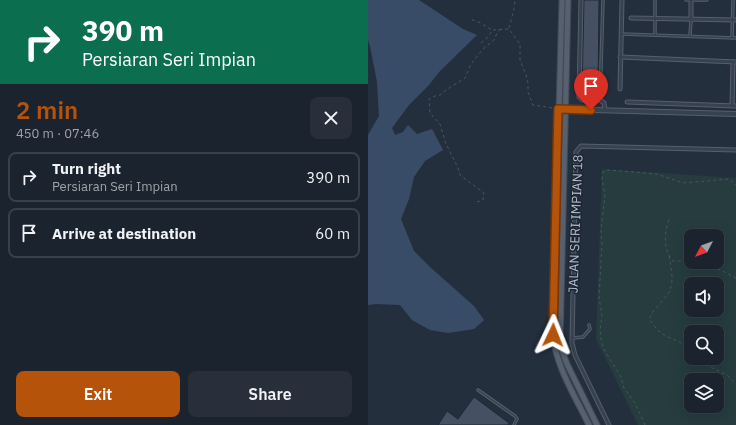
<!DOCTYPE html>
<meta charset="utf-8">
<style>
:root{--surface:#1b232e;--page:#282f3a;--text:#f1f3f6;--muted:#a0a4aa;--line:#39404a;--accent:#b45309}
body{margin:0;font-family:"IBM Plex Sans",sans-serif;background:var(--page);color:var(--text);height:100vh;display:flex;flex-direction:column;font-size:15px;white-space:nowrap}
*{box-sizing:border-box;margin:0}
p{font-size:13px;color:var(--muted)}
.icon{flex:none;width:22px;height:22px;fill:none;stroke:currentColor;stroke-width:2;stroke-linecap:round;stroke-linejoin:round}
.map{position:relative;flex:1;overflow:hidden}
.side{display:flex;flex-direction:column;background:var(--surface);width:368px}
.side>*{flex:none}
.top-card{background:#0b6e4f;color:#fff;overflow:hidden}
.needle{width:26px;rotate:229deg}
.fabs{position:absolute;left:316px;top:229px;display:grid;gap:8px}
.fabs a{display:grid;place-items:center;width:40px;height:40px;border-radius:8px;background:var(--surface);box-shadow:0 4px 16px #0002,0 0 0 1px var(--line);font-size:20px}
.pin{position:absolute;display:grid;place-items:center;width:34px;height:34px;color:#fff;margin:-41px -17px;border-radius:50% 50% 50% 0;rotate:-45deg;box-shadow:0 0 4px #0007}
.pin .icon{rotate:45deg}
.me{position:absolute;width:44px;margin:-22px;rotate:2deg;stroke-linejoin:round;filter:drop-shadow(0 0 3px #0008)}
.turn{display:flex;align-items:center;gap:14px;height:84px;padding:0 16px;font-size:18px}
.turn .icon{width:52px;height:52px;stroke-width:2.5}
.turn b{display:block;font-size:28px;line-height:34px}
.round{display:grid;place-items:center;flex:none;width:42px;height:42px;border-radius:8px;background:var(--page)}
.head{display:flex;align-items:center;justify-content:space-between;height:68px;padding:0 16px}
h1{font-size:24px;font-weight:600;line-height:30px;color:var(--accent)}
.button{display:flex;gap:8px;margin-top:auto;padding:8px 16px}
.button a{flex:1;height:46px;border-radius:8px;background:var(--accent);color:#fff;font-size:16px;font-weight:600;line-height:46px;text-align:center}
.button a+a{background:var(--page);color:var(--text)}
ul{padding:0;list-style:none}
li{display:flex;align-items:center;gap:12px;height:50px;margin:0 8px 6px;padding:0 8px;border:2px solid var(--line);border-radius:8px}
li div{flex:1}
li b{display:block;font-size:15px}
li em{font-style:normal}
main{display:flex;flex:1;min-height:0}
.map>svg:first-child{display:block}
</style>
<main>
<section class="side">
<div class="top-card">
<div class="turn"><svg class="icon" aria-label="right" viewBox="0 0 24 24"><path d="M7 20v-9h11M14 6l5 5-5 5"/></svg><div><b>390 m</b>Persiaran Seri Impian</div></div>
</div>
<div class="head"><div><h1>2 min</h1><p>450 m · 07:46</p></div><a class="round"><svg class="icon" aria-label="close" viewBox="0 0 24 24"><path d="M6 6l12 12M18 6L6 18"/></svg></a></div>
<ul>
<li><svg class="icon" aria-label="right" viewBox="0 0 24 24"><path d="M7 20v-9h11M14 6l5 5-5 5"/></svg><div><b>Turn right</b><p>Persiaran Seri Impian</p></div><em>390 m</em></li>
<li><svg class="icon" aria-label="arrive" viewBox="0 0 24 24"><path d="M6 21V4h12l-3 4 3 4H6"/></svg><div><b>Arrive at destination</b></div><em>60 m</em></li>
</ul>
<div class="button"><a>Exit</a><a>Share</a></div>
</section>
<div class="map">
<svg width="368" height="425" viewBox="0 0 368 425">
<rect width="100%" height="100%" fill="#242f3e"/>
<path fill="#263c3f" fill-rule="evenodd" d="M234,169L368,178V425H270L228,339ZM323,236H349V262H323ZM323,284H349V310H323ZM323,332H349V358H323ZM323,380H349V406H323Z"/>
<path fill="#394c67" d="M0,0H51L95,29L109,35L72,71L60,86L41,105L24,128L27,135L35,132L40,125L49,134L64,129L75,150L57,161L46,177L41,199L33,219L46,251L63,268L106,306L116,320L106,329L80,333L62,330L44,320L32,305L8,304L0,305V135L11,116L9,82L2,46L0,40Z"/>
<g fill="#455162" stroke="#1f2835">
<path d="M216,0H231L230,92H214Z"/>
<path d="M106,397L141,423L140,425H70L79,411L90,419Z"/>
</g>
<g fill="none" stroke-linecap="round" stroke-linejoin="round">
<g stroke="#565f6c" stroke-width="3.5">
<g id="service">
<path d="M318,0H339"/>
<path d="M254,34L368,38"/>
<path d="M287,35V0"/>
<path d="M322,36L323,20"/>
<path d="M364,38L365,0"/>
<path d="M232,100L235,0"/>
<path d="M204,338L215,337L222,329L221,325"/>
<path d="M110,390L147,416L149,419L146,425"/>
</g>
</g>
<g stroke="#565f6c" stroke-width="5">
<g id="minor">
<path d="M213,0L211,97L214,100H232L236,103L237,110"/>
<path d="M323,0V19"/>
<path d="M263,18L368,20"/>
<path d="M252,57L368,62"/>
<path d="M252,89L254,0"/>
<path d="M259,102L368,106"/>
<path d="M364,106L365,62"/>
<path d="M241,425L207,355L204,343L208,152L213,146L368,150"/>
</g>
</g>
<g stroke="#565f6c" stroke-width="6">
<path id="tertiary" d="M190,109L368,114"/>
</g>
<g stroke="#414a57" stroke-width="7">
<g id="primary">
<path d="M194,0L185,335C188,367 207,396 221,425"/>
<path d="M200,0L192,345L199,364L229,425"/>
</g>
</g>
<g stroke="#44595c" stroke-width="1" stroke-dasharray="3 3" stroke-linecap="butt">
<path d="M104,20C109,20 119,27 124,30"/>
<path d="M141,28L146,9L147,0"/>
<path d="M113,43L118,39L125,30L141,29L152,44V60L158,75L160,83V92L165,105L185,108"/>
<path d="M109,202L115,200L116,193L92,175L90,168L78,144L72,124L62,113L61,99L67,96L72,95L78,90L97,78L103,64L115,49L126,40L130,31L134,28"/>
<path d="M301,220C296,233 295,250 305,261H323"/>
<path d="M301,256C303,266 306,280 302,290C300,297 280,313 282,320C283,322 286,325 287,327C297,340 313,339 323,350"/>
<path d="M333,262L339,263L368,278"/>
<path d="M328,358L334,363L359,375L366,382H368"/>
<path d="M277,425L267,403L256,388L253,377L235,348L233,339L232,330L234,315L231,298L234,244L233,229L237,196L234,179L235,172L241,170L289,174L315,183L361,179L368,185"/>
</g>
<use href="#service" stroke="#38414e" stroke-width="1.5"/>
<use href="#minor" stroke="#38414e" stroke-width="3"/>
<use href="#tertiary" stroke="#38414e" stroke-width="4"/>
<use href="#primary" stroke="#56606e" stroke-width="5"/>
</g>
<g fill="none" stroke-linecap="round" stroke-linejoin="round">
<g stroke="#753606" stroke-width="10">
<path id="route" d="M185,335L190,109L223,110"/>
</g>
<use href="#route" stroke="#b45309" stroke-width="7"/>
</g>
<g text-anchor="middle" stroke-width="3" stroke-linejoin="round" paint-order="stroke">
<g font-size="13" fill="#b4bcc9" stroke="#1d2633">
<text transform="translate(207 224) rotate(-88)" y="5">JALAN SERI IMPIAN 18</text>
</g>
</g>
</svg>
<div class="fabs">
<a><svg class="needle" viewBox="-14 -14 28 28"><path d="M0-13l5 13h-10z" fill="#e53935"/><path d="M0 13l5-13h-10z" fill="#a0a4aa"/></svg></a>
<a><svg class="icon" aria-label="sound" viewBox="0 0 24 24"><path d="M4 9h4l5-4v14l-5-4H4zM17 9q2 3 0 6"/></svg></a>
<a><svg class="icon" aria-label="search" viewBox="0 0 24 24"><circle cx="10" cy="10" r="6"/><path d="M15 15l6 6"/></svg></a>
<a><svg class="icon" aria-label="layers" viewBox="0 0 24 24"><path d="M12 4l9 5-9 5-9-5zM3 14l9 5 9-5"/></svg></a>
</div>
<div class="pin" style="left:223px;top:110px;background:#d93025"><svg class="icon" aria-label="arrive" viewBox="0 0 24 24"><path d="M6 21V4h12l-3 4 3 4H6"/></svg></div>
<svg class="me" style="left:185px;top:335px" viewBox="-20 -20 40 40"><path d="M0-17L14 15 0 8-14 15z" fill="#b45309" stroke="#fff" stroke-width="4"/></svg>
</div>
</main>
